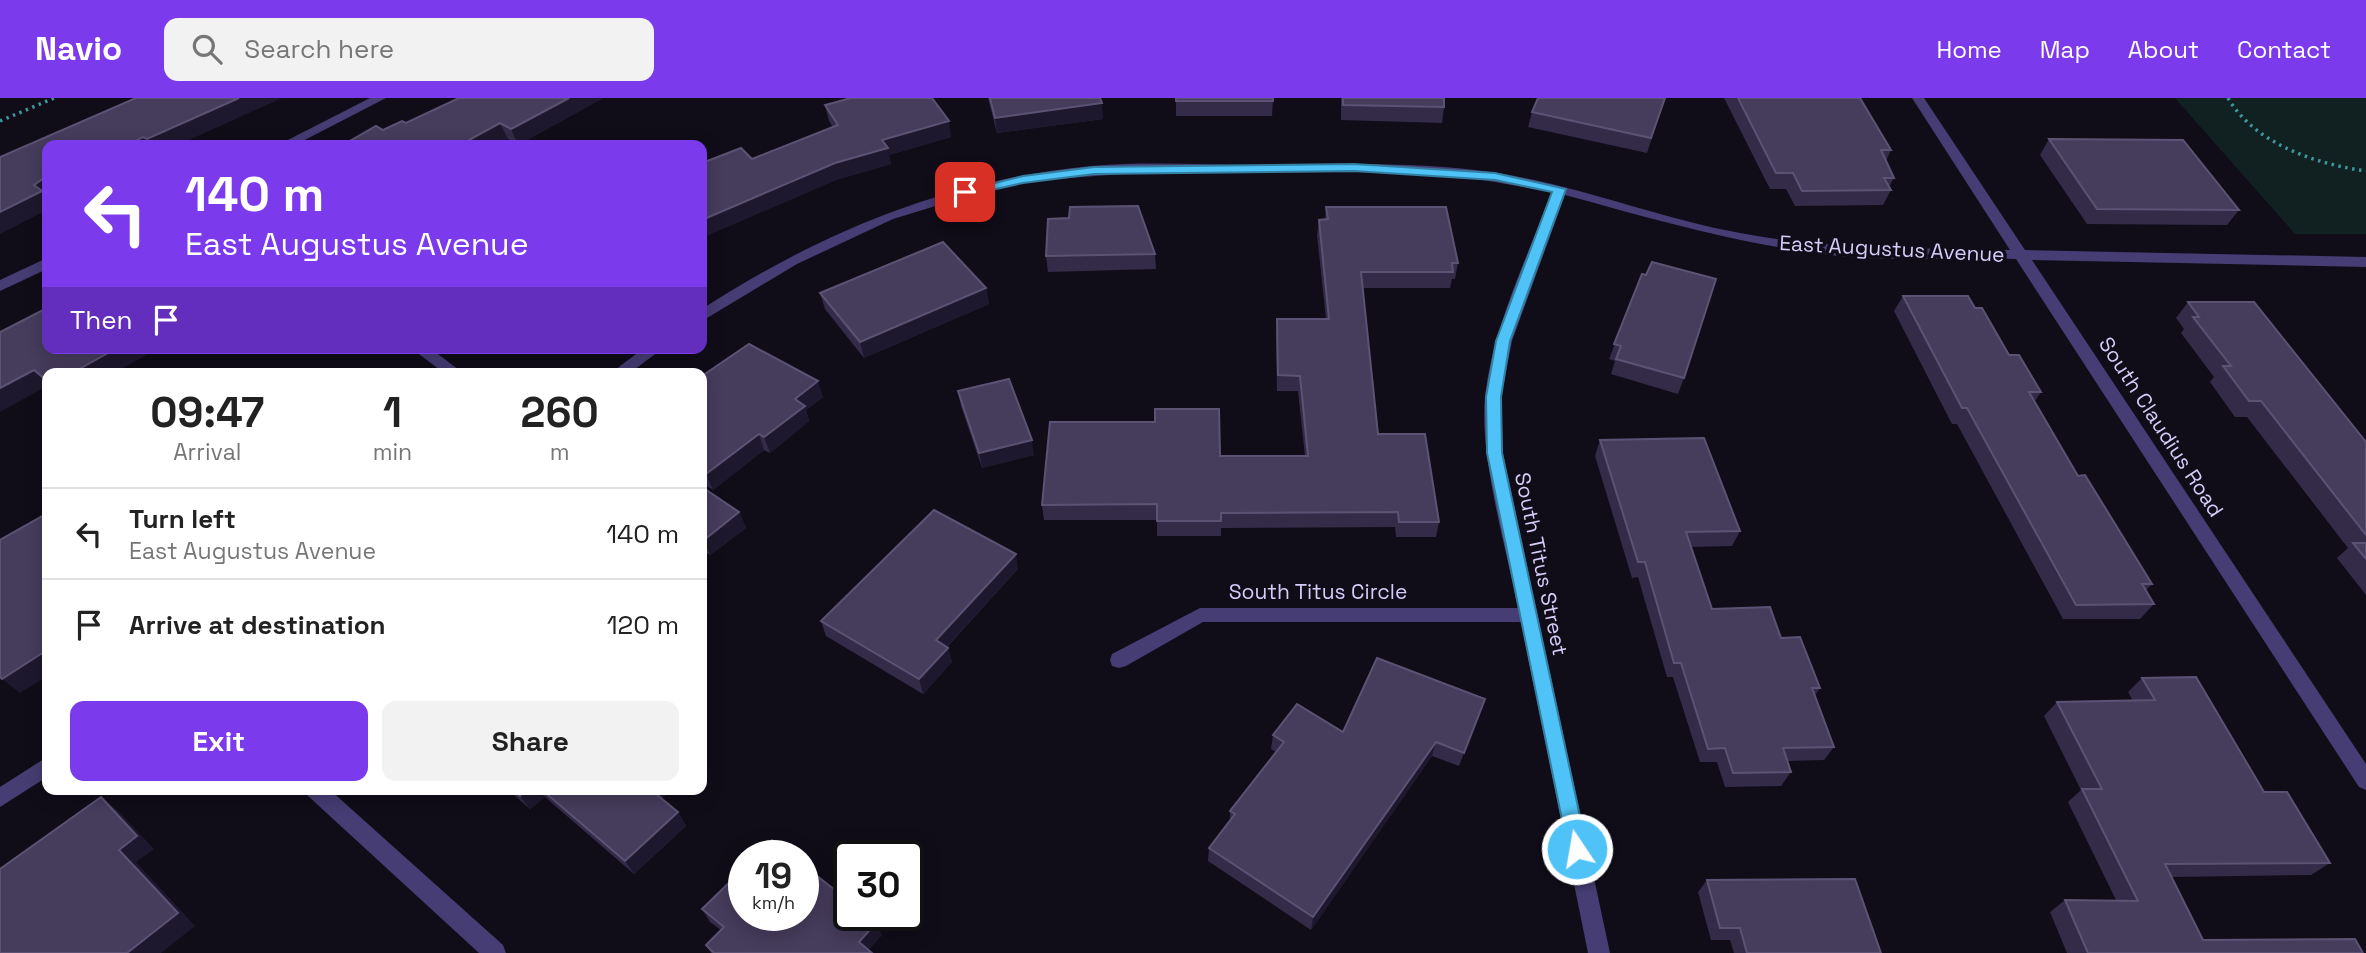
<!DOCTYPE html>
<style>
:root{--surface:#fff;--page:#f2f2f2;--text:#222;--muted:#767676;--line:#e0e0e0;--accent:#7c3aed}
body{margin:0;font-family:"Space Grotesk",sans-serif;background:var(--page);color:var(--text);height:100vh;display:flex;flex-direction:column;font-size:26px;white-space:nowrap}
*{box-sizing:border-box;margin:0}
p{font-size:23px;color:var(--muted)}
.icon{flex:none;width:38px;height:38px;fill:none;stroke:currentColor;stroke-width:2;stroke-linecap:round;stroke-linejoin:round}
.map{position:relative;flex:1;overflow:hidden}
.drawer{position:absolute;left:42px;top:270px;width:665px;height:427px;display:flex;flex-direction:column;background:var(--surface);border-radius:14px;box-shadow:0 4px 18px #0003}
.drawer>*{flex:none}
.guide{position:absolute;left:42px;top:42px;width:665px;height:214px;border-radius:14px;box-shadow:0 4px 18px #0003;background:#7c3aed;color:#fff;overflow:hidden}
.speed{position:absolute;left:728px;top:742px;display:flex;gap:14px;font-size:35px;font-weight:700;text-align:center}
.speed>*{display:grid;place-content:center;width:91px;height:91px;border-radius:50%;background:var(--surface);box-shadow:0 4px 18px #0003;line-height:1}
.speed small{font-size:18px;font-weight:400}
.speed .limit{border:4px solid #111;border-radius:10px;background:#fff;color:#111}
.pin{position:absolute;display:grid;place-items:center;width:60px;height:60px;color:#fff;margin:-30px;border-radius:14px;box-shadow:0 4px 10px #0006}
.me{position:absolute;width:77px;margin:-38px;rotate:348deg;stroke-linejoin:round;filter:drop-shadow(0 0 5px #0008)}
.turn{display:flex;align-items:center;gap:24px;height:147px;padding:0 28px;font-size:32px}
.turn .icon{width:91px;height:91px;stroke-width:2.5}
.turn b{display:block;font-size:49px;line-height:60px}
.then{display:flex;align-items:center;height:66px;padding:0 28px;background:#0003;gap:14px;font-size:26px}
.eta{display:flex;justify-content:space-evenly;align-items:center;height:119px;text-align:center}
.eta b{font-size:42px;font-weight:600;line-height:49px}
.button{display:flex;gap:14px;margin-top:auto;padding:14px 28px}
.button a{flex:1;height:80px;border-radius:14px;background:var(--accent);color:#fff;font-size:28px;font-weight:600;line-height:80px;text-align:center}
.button a+a{background:var(--page);color:var(--text)}
ul{padding:0;list-style:none}
li{display:flex;align-items:center;gap:21px;height:91px;padding:0 28px;border-top:2px solid var(--line)}
li div{flex:1}
li b{display:block;font-size:26px}
li em{font-style:normal}
header{display:flex;align-items:center;gap:42px;box-sizing:border-box;height:98px;padding:0 35px;background:var(--accent);color:#fff}
header strong{font-size:33px}
nav{display:flex;gap:38px;margin-inline-start:auto;font-size:24px}
.search{width:490px;height:63px;background:var(--page);display:flex;align-items:center;gap:18px;box-sizing:border-box;padding:0 24px;border-radius:14px;color:var(--muted);font-size:26px}
.map>svg:first-child{display:block}
</style>
<header>
<strong>Navio</strong>
<div class="search"><svg class="icon" aria-label="search" viewBox="0 0 24 24"><circle cx="10" cy="10" r="6"/><path d="M15 15l6 6"/></svg>Search here</div>
<nav><a>Home</a><a>Map</a><a>About</a><a>Contact</a></nav>
</header>
<div class="map">
<svg width="2366" height="855" viewBox="0 0 2366 855">
<rect width="100%" height="100%" fill="#100d19"/>
<path fill="#112122" d="M2175,0H2366V136H2295Z"/>
<g fill="none" stroke-linecap="round" stroke-linejoin="round">
<g stroke="#3b989d" stroke-width="3.5" stroke-dasharray="2.5 4.5" stroke-linecap="butt">
<path d="M2228,0C2255,46 2316,66 2366,73"/>
<path d="M0,23L54,0"/>
</g>
<g fill="#453d73" fill-rule="evenodd">
<path d="M370,0H386L295,47H278Z"/>
<path d="M1912,0H1924L2025,152L2366,159V169L2032,162L2366,666V692L2359,689L2016,161C1956,160 1889,164 1830,157C1738,146 1653,121 1565,97L1512,243L1501,299L1503,355L1610,855H1588L1521,524H1203L1126,568L1119,570L1112,568L1110,562L1112,556L1200,510H1518C1506,449 1479,358 1485,298C1493,228 1527,160 1552,94L1466,79L1378,74L1136,75L1042,82L991,91L893,121L797,166L702,223V211C821,134 949,81 1092,68C1148,63 1205,67 1261,67C1340,66 1419,63 1498,75C1580,88 1658,120 1740,135C1830,152 1920,150 2010,152Z"/>
<path d="M47,160V171L0,193V182Z"/>
<path d="M411,250H430L463,275H444Z"/>
<path d="M644,250H663L630,275H611Z"/>
<path d="M47,659V679L0,709V689Z"/>
<path d="M304,691H329L503,847L506,855H479L307,697Z"/>
</g>
</g>
<g fill="#342b49">
<path d="M603,0L518,47L508,41L383,32L406,25Z"/>
<path d="M988,0H1100L1103,21L997,35Z"/>
<path d="M1176,0H1273L1272,18H1176Z"/>
<path d="M1341,0H1444V9L1442,25L1341,22Z"/>
<path d="M1665,0L1647,55L1528,29L1532,14Z"/>
<path d="M1724,0H1860L1891,52L1886,63L1894,80L1889,89L1891,92L1883,107L1795,108L1786,91H1770Z"/>
<path d="M825,7L951,39L889,57L891,66L839,81L833,29L829,23Z"/>
<path d="M2049,41L2239,112L2227,127L2087,126L2040,57Z"/>
<path d="M1326,109L1458,165L1455,181H1452L1450,190H1363L1378,336L1439,424L1436,439H1396L1395,429L1221,430V438H1157V422H1044L1042,407L1155,324L1220,358H1305L1298,293H1277L1276,236L1277,221H1326L1317,137L1319,122L1325,121Z"/>
<path d="M1155,156L1156,171L1048,174L1046,158Z"/>
<path d="M1642,176L1684,280L1678,296L1611,276L1615,263L1609,261Z"/>
<path d="M986,190L989,206L864,260L825,211L820,195Z"/>
<path d="M1903,198L1975,210L2009,257L2041,294L2035,303L2078,378L2152,486L2146,492L2154,506L2140,521H2063L1957,326H1952L1894,213Z"/>
<path d="M2188,204L2366,344V497L2337,460L2348,450L2247,319H2235L2210,284L2214,279L2181,235L2184,231L2176,220Z"/>
<path d="M702,278L823,299L806,312L809,323L770,355L764,352L713,392L702,385Z"/>
<path d="M958,293L1034,357L982,370L961,308Z"/>
<path d="M1600,342L1740,433L1732,448L1691,449L1712,511L1781,540L1820,590L1815,597L1834,649L1824,662L1787,663L1791,674L1781,688L1725,689L1717,664H1700L1673,579H1667L1638,479L1632,480L1595,358Z"/>
<path d="M702,389L739,414L746,430L710,457L702,452Z"/>
<path d="M1018,471L947,549L948,550L952,564L923,596L826,538L821,523Z"/>
<path d="M2142,580L2264,694L2330,765L2311,777L2171,779L2203,842L2363,855H2067L2050,814L2065,802H2116L2068,704L2081,692L2044,618L2057,604L2133,603L2128,594Z"/>
<path d="M1485,601L1459,668L1432,658L1311,832L1208,763L1209,750L1230,723V713L1276,654L1271,651L1273,637L1343,634Z"/>
<path d="M507,691H671L661,701L678,714L686,728L634,776L545,699L530,711Z"/>
<path d="M1707,782L1881,855H1734L1730,842H1711L1698,794Z"/>
<path d="M702,811L882,837L868,852L872,855H711L706,847L721,832L710,824Z"/>
</g>
<g fill="#1e182e">
<path d="M239,0H282L178,47H151L147,41Z"/>
<path d="M569,0H603L518,47L511,31Z"/>
<path d="M1102,5L1103,21L997,35L995,20Z"/>
<path d="M949,23L951,39L889,57L891,66L839,81L702,140V122L835,65L882,42Z"/>
<path d="M500,25L508,41L496,47H460Z"/>
<path d="M143,39L149,47H127Z"/>
<path d="M47,78V112L0,136V114L34,87Z"/>
<path d="M986,190L989,206L864,260L860,244Z"/>
<path d="M117,250H159L114,275H72Z"/>
<path d="M34,272L47,286V288L0,314V290Z"/>
<path d="M818,283L823,299L806,312L809,323L770,355L764,339L795,301Z"/>
<path d="M759,336L764,352L713,392L706,376Z"/>
<path d="M1032,342L1034,357L982,370L979,355Z"/>
<path d="M739,414L746,430L710,457L704,442Z"/>
<path d="M1016,456L1018,471L939,557L936,542Z"/>
<path d="M948,550L952,564L923,596L919,581Z"/>
<path d="M47,552V578L20,595L2,581Z"/>
<path d="M1436,644L1432,658L1311,832L1313,819Z"/>
<path d="M527,691H539L545,699L530,711L520,698Z"/>
<path d="M650,691H671L658,704Z"/>
<path d="M101,699L118,713L154,751L136,764L195,828L161,855H127L119,752Z"/>
<path d="M678,714L686,728L634,776L625,763Z"/>
<path d="M876,825L882,837L866,855L859,844Z"/>
</g>
<g fill="#463c5c" stroke="#5c5374" stroke-width="2">
<path d="M136,0H239L147,41L143,39L127,47H47V78L34,87L42,93L0,114V59Z"/>
<path d="M459,0H569L511,31L500,25L460,47H343L376,28L383,32L402,23L406,25Z"/>
<path d="M851,0H932L949,23L882,42L888,50L835,65L702,122V65L741,50L752,61L838,27L825,7Z"/>
<path d="M990,0H1100L1102,5L995,20Z"/>
<rect x="1176" y="0" width="97" height="3"/>
<path d="M1343,0H1444V9L1343,7Z"/>
<path d="M1538,0H1665L1651,40L1532,14Z"/>
<path d="M1738,0H1860L1891,52H1881L1894,80H1884L1891,92L1802,93L1793,75H1776Z"/>
<path d="M2049,41L2183,42L2239,112L2097,111Z"/>
<path d="M1138,108L1155,156L1046,158L1048,121L1069,120L1070,109Z"/>
<path d="M1326,109H1446L1458,165H1452L1453,174H1361L1378,336H1425L1439,424H1399L1398,414L1221,415V423H1157V406L1042,407L1050,324H1155V311H1219L1220,358H1308L1300,278L1278,277L1277,221H1329L1319,122L1328,121Z"/>
<path d="M943,144L986,190L860,244L820,195Z"/>
<path d="M1652,164L1716,181L1684,280L1616,261L1621,248L1614,246L1642,176L1646,177Z"/>
<path d="M1903,198H1968L1975,210H1982L2009,257H2019L2041,294H2029L2078,378L2085,377L2152,486H2142L2154,506L2076,507L1967,310H1962Z"/>
<path d="M2188,204H2254L2366,344V437L2261,303H2249L2223,268H2231L2193,219H2199Z"/>
<path d="M47,210V250H117L72,275H47V283L34,272L0,290V234Z"/>
<path d="M749,246L818,283L795,301L805,308L764,339L759,336L706,376L702,373V278Z"/>
<path d="M1009,281L1032,342L979,355L958,293Z"/>
<path d="M1704,340L1740,433L1686,434L1712,511L1770,509L1781,540L1800,539L1820,590H1812L1834,649L1783,650L1791,674L1733,675L1725,650L1708,651L1681,565H1674L1645,464H1638L1600,342Z"/>
<path d="M702,389L739,414L704,442L702,441Z"/>
<path d="M934,412L1016,456L936,542L948,550L919,581L821,523Z"/>
<path d="M46,416L47,417V552L2,581L0,579V442Z"/>
<path d="M2353,445H2366V461Z"/>
<path d="M1377,560L1485,601L1464,655L1436,644L1313,819L1209,750L1235,716L1230,713L1284,644L1273,637L1297,606L1343,634Z"/>
<path d="M2196,579L2264,694H2287L2330,765L2165,766L2203,842L2355,841L2363,855H2088L2065,802L2138,803L2082,691H2102L2057,604L2155,602L2142,580Z"/>
<path d="M512,691H527L520,698Z"/>
<path d="M541,691H650L678,714L625,763Z"/>
<path d="M101,699L137,738L119,752L178,815L127,855H0V771Z"/>
<path d="M772,742L792,758H756Z"/>
<path d="M803,767L849,803V817H867L876,825L859,844L872,855H714L706,847L724,829L702,811L744,770V817H803Z"/>
<path d="M1855,781L1881,855H1747L1740,830H1720L1707,782Z"/>
</g>
<path fill="#4fc3f7" stroke="#337fa1" stroke-width="2" d="M1354,66L1495,75L1566,91L1510,243L1501,299L1502,355L1587,751L1584,757L1577,760L1570,757L1568,751L1487,355L1486,299L1496,243L1552,94L1495,82L1354,73L1094,76L1023,85L965,98L959,94L1023,78L1094,69Z"/>
<g text-anchor="middle" stroke-width="7" stroke-linejoin="round" paint-order="stroke">
<g font-size="21" fill="#d6ccf8" stroke="#100d19">
<text transform="translate(1892 151) rotate(3)" y="7">East Augustus Avenue</text>
<text transform="translate(2161 329) rotate(57)" y="7">South Claudius Road</text>
<text transform="translate(1541 466) rotate(78)" y="7">South Titus Street</text>
<text x="1318" y="501">South Titus Circle</text>
</g>
</g>
</svg>
<div class="speed"><div>19<small>km/h</small></div><div class="limit">30</div></div>
<div class="pin" style="left:965px;top:94px;background:#d93025"><svg class="icon" aria-label="arrive" viewBox="0 0 24 24"><path d="M6 21V4h12l-3 4 3 4H6"/></svg></div>
<svg class="me" style="left:1577px;top:751px" viewBox="-20 -20 40 40"><circle r="17" fill="#4fc3f7" stroke="#fff" stroke-width="3"/><path d="M0-11L8 9 0 5-8 9z" fill="#fff"/></svg>
<div class="guide">
<div class="turn"><svg class="icon" aria-label="left" viewBox="0 0 24 24"><path d="M17 20v-9H6M10 6l-5 5 5 5"/></svg><div><b>140 m</b>East Augustus Avenue</div></div>
<div class="then">Then<svg class="icon" aria-label="arrive" viewBox="0 0 24 24"><path d="M6 21V4h12l-3 4 3 4H6"/></svg></div>
</div>
<section class="drawer">
<div class="eta">
<div><b>09:47</b><p>Arrival</p></div>
<div><b>1</b><p>min</p></div>
<div><b>260</b><p>m</p></div>
</div>
<ul>
<li><svg class="icon" aria-label="left" viewBox="0 0 24 24"><path d="M17 20v-9H6M10 6l-5 5 5 5"/></svg><div><b>Turn left</b><p>East Augustus Avenue</p></div><em>140 m</em></li>
<li><svg class="icon" aria-label="arrive" viewBox="0 0 24 24"><path d="M6 21V4h12l-3 4 3 4H6"/></svg><div><b>Arrive at destination</b></div><em>120 m</em></li>
</ul>
<div class="button"><a>Exit</a><a>Share</a></div>
</section>
</div>
